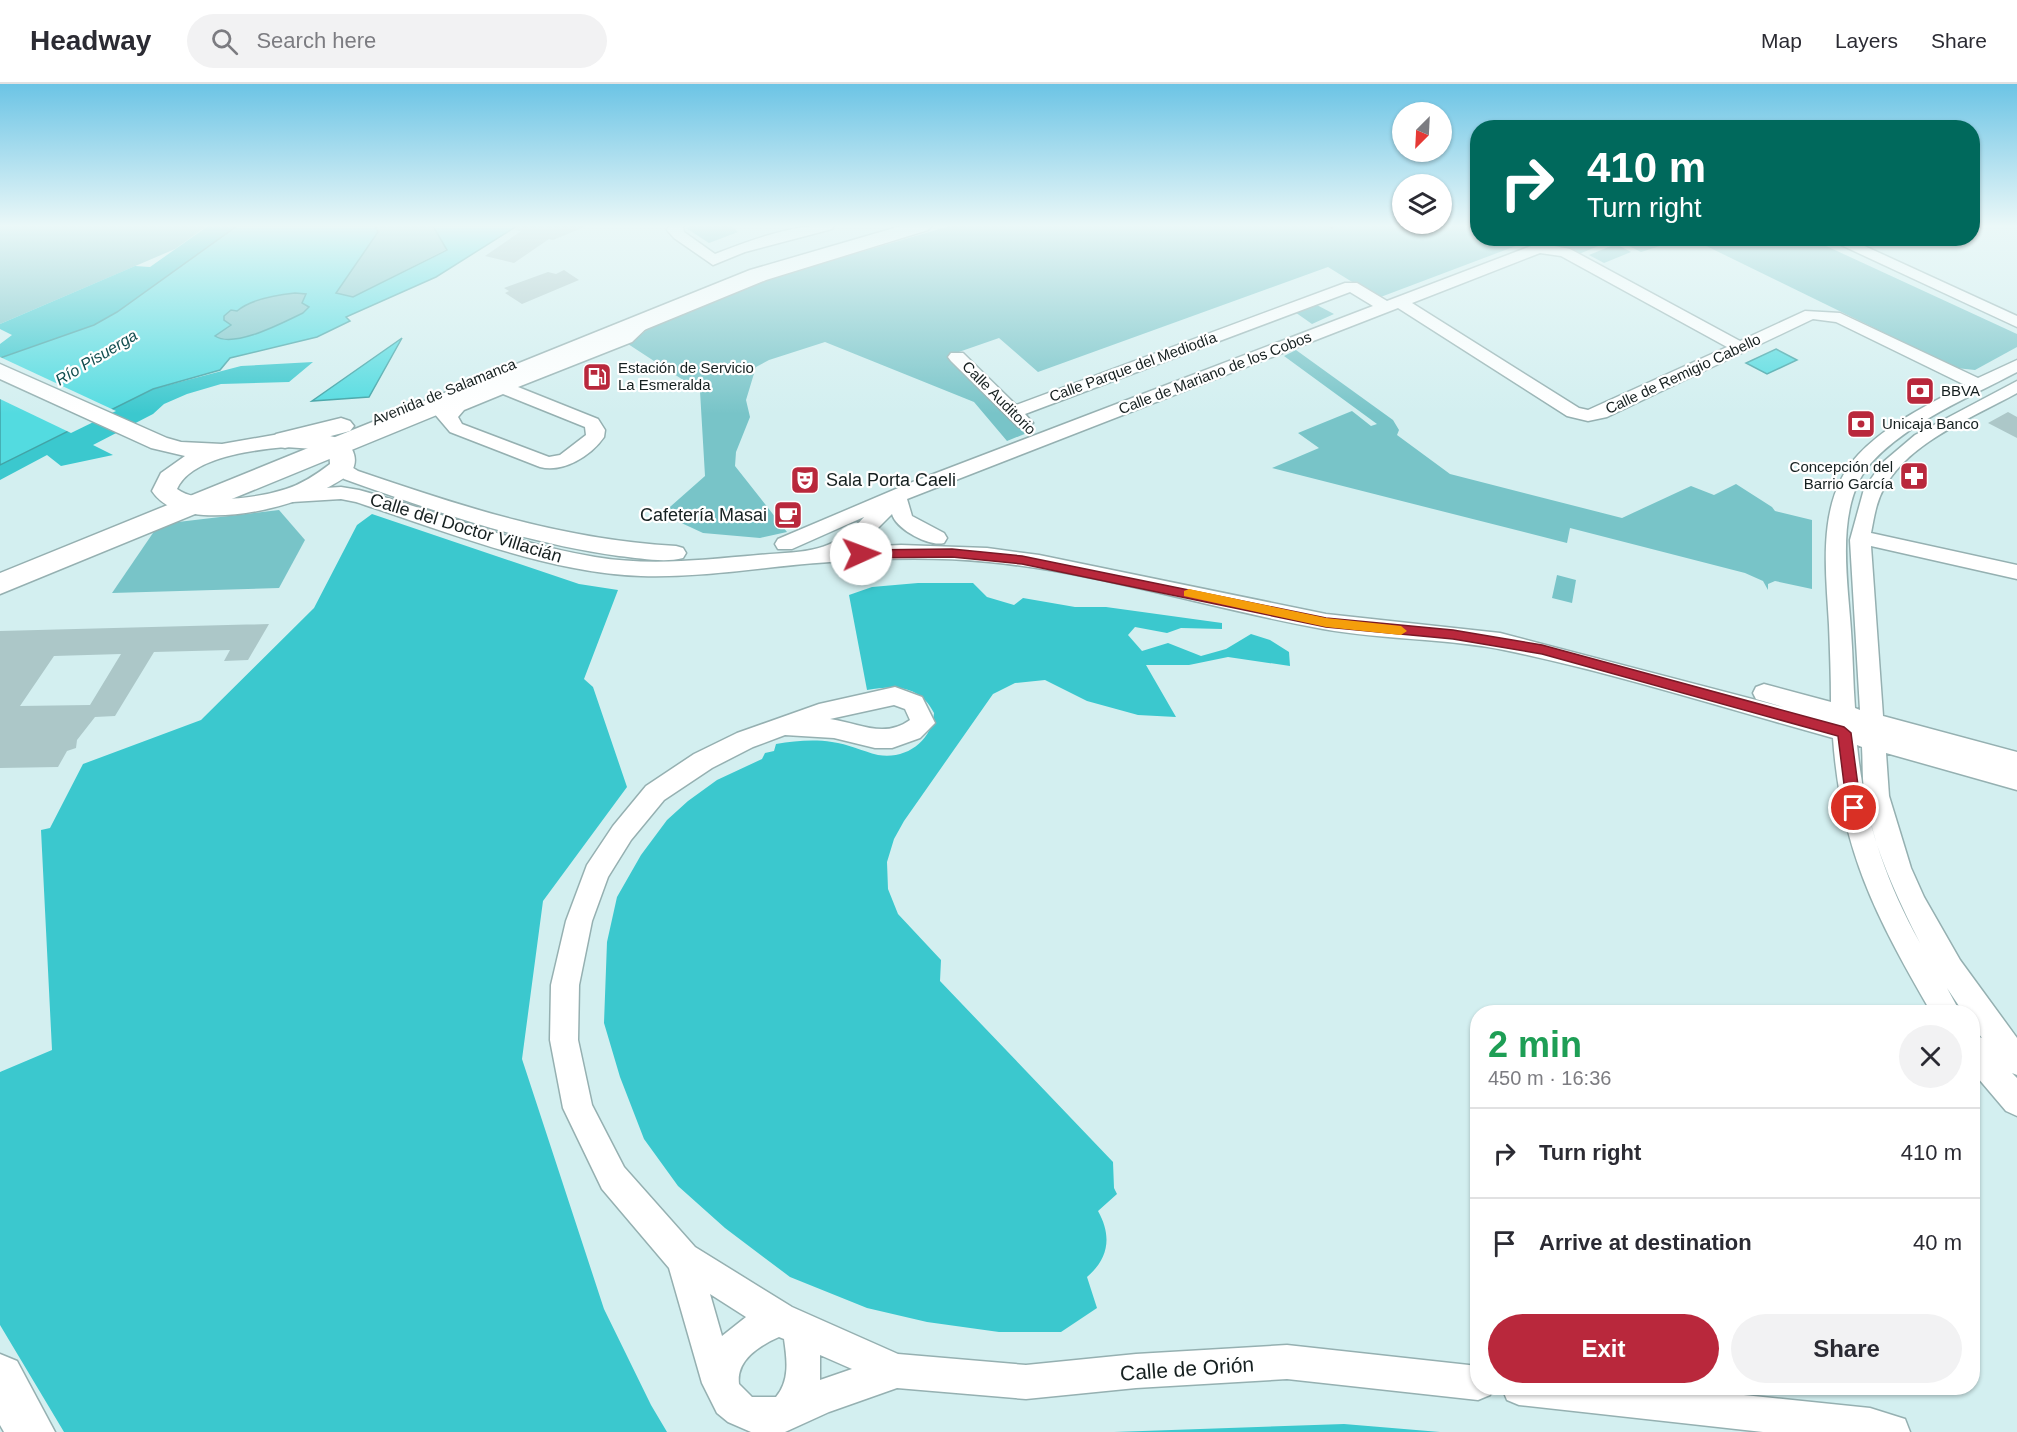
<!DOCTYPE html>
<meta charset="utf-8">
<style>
:root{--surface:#fff;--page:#f2f2f3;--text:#2b2b33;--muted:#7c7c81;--line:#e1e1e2;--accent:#b9283c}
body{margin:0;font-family:Arial,sans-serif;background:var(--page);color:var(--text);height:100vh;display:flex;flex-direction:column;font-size:22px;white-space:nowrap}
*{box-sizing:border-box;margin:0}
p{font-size:20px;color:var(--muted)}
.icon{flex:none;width:33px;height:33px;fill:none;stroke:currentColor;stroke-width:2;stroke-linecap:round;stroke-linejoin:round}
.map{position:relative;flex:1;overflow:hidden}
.drawer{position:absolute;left:1470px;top:921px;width:510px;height:390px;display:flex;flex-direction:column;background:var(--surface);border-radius:24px;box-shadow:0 2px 4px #0004}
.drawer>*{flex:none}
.top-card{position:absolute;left:1470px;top:36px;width:510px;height:126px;border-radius:24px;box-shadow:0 2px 4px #0004;background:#00695c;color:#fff;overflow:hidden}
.needle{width:39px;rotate:204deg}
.buttons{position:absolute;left:1392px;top:18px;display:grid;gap:12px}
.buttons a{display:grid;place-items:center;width:60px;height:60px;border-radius:50%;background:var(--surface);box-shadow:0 2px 4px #0004;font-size:30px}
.pin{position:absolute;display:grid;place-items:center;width:51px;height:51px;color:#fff;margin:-26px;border:3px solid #fff;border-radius:50%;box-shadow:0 2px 6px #0007}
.me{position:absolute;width:66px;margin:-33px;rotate:88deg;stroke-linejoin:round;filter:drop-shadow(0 0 4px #0008)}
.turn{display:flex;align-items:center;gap:21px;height:126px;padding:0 18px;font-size:27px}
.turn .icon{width:78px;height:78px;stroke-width:2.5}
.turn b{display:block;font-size:42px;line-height:51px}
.round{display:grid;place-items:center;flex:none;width:63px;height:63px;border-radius:32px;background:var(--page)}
.overview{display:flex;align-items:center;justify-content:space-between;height:102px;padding:0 18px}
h1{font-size:36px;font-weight:600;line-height:45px;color:#1e9e55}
.action{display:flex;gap:12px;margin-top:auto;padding:12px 18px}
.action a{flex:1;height:69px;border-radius:36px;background:var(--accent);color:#fff;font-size:24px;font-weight:600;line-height:69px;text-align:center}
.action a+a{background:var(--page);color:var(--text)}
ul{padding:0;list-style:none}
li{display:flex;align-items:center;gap:18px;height:90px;padding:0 18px;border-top:2px solid var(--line)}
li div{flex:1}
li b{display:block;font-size:22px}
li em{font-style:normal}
header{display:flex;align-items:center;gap:36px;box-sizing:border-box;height:84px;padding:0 30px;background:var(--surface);border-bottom:2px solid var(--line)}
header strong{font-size:28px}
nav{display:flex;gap:33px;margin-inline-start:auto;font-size:21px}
.search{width:420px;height:54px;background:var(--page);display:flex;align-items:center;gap:15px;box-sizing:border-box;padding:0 21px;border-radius:33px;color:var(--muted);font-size:22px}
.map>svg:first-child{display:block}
</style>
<header>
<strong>Headway</strong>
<div class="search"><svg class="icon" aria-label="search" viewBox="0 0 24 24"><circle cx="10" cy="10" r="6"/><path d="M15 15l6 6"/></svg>Search here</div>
<nav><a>Map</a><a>Layers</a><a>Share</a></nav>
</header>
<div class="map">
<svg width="2017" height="1348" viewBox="0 0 2017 1348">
<rect width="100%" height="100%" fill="#d3eff0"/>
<g fill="#78c4c8">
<path d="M0,142H207L175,165L0,240Z"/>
<path d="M375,142H433L447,165L353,213L336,209L378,148Z"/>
<path d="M691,142H732L738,148L709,159L686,144Z"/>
<path d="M950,142H1477L1478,154L1682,155L1641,168L1615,155L1579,170L1550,159L1521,160L1378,214L1328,183L1038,288L999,254L953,270L1032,347L1007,357L974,318L825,258L769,276L756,283L746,316L750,333L736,368L735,382L787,448L760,454L703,449L662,430L705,392L700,307L628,260L655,240L774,193Z"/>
<path d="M1692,155H1811L2017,250V263L1975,286L1956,284Z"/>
<path d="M1616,160L1631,168L1604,179L1589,171Z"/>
<path d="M295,209L306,210L310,223L303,229C283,238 234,265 214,252L231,241L224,236V232L231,226L237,227C251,215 277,211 295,209Z"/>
<path d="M1313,219L1334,230L1312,240L1292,226Z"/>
<path d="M1296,266L1393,336L1399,346L1397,351L1450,390L1622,434L1691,402L1714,411L1736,400L1772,423L1775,427L1812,436V505L1775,497L1768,500V506L1763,497L1745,489L1570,444L1567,459L1272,384L1319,364L1298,349L1352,327L1371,342L1377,340L1284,272Z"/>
<path d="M279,426L305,456L279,504L112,509L155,446L178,438Z"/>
<path d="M1557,491L1576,496L1572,519L1552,514Z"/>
</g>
<g fill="#3bc8ce">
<path d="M208,142H237L117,228L94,241L0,274V260L12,251L0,245V240L135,182L150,183Z"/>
<path d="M313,278L289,298L221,300L187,310L164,320L153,330L93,361L113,371L61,382L47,371L0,396V381L153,305L241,282Z"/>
<path d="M372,430L579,500L618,506L584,595L593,603L627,703L543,817L522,975L604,1225L651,1321L667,1348H64L0,1241V988L52,966L41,746L50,744L83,680L201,636L314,524L357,441Z"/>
<path d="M918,499H973L987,513L1014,521L1023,514L1075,523H1106L1222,539V545L1181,544L1167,549L1135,543L1128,551L1142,567L1168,559L1201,572L1226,565L1251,550L1270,556L1289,568L1290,582L1228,573L1189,581H1146L1176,633L1138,631L1087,617L1045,596L1015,599L993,610L904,737L894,755L887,778L888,805L898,830L941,876L940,897L1113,1078L1114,1104L1117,1110L1098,1127C1112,1152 1109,1174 1087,1193L1097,1224L1061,1248H999L927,1238L867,1224L790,1193L725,1144L678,1102L644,1055L620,993L604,939L607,858L617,813L641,771L667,736L688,717L717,696L762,675L765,669L774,667L776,660C795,657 813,655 832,658C848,660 862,667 878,671C906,676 932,657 934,629C920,601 895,601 867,606L849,511L872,503Z"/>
<path d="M1344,1340L1440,1348H1114Z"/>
</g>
<g fill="#53dbe0" stroke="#41a3a6" stroke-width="1.5" fill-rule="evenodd">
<path d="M237,142H375L378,148L336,209L353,213L447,166L433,142H517L436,193L346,233L350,237L317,253L230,274L220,286L153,305L0,381V274L94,241L117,228ZM295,209L306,210L302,219L309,223L303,229C284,238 234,265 215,252L231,241L224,236V232L231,226L237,227C251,215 276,211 295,209Z"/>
<path d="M402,254L369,313L312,317Z"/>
<path d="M1776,265L1797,276L1767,290L1746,279Z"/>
</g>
<path fill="#d3eff0" d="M0,273L116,327L71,349L0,315Z"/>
<g fill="#acc7c8" fill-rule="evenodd">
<path d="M516,142H587L553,156L549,155L514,179L485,172L521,147L515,146Z"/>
<path d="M564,186L579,196L522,220L505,209L509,207L504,204L548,188L556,190Z"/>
<path d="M2008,328L2017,333V354L1988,339Z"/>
<path d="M269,540L248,576L224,577L230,566L154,568L115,632L95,633L77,656L76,664L67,667L58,683L0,684V547ZM121,570L90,621L20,622L54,572Z"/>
</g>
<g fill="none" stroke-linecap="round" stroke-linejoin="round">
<g stroke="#95b0b1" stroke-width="3">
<g id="minor">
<path d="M669,142H683L684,148L715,170C748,157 799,138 834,142L832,145L745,168L713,181L674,154L667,146Z"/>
<path d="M1826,154H1847L2017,232V243Z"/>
<path d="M1539,159L1570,165L1740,257L1805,227L1840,229L1978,294L2017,276V288C1968,314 1910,337 1871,379C1834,421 1848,497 1851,547C1853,573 1853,599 1855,624L1860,626L1850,456L1864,405L1882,379L1915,351L2017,297V309C1972,334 1910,357 1884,404C1876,418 1874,434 1871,449L2017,481V495L1871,462L1883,632L2017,668V706L1886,669L1889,712L1911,784L1924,813L1960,876L2017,954V991L2012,989L2017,994V1032L2006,1027L1972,987V950L1982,954L1972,941V928H1963L1947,904L1960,928H1931C1876,833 1841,766 1833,654C1724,624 1615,589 1504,566C1445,554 1383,556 1323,545C1212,525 1102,489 989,478C937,473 882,474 830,478C767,482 705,494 641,492C548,489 445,447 356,418L341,415L292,418L285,416L282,412L285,408L292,406L341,403L359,406C438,427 514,460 595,473C649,482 703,476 758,471C804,467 832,471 864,433L792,465H778L775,460L778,455L910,399L1373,222L1350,208L1025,330L1033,339L1024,344L1018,343L951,277L948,273L951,269H963L1016,321L1345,199H1357L1387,217ZM1540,169L1561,172L1727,263L1588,326L1579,324L1412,219ZM1398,224L1567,332L1588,337L1607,333L1813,235L1836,238L1965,301C1928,321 1887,340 1858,371C1816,416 1826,485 1829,541C1830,567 1831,592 1831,618L1764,600L1756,603L1753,609L1756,615L1783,623L1500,549L1326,530L1039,471L987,464L901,461L859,463L892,430C896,445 929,463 944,459L947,454L944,449L912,432L907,415ZM1857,661L1862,663C1863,679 1862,697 1865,713C1874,765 1897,813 1920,859C1885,796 1864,733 1857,661Z"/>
<path d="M649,229L657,234L632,258L518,303L598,335L605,346L604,353C591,372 563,389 540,383L450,348L433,328L436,324L620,250L643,230ZM503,310L585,343L586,351L560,371L549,373L462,340L458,333L464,326Z"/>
<path d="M342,377L358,387C463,423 564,456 676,462L683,464L686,469L683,474C664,479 639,474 619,472C524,459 434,427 344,395L332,383Z"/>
<path d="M895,603L922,613L935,639L920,654L892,664H875L834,654L785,651L753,663L712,684L664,716L631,756L608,793L592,837L579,901L578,956L592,1021L624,1083L695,1163L792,1223L898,1270L1026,1281L1136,1270L1287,1261L1478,1282V1304H1493L1490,1311L1478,1316L1287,1295L1136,1304L1026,1315L897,1304L829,1328L785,1348H751L728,1338L717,1329L702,1299L669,1184L602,1105L563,1024L550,956L551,901L566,837L587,781L613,742L646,702L694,670L737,649L819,620ZM894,621L905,625L910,636C884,655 859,639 830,635ZM710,1210L746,1233L722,1252ZM779,1253L784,1255C787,1276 790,1296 776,1313H752L739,1300C736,1276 759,1262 779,1253ZM820,1271L852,1285L820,1296Z"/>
<path d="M1502,1304H1676L1870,1324L1905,1335L1910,1348H1763L1519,1321L1507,1316Z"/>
</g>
</g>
<g stroke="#95b0b1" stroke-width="3">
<path id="major" d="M0,280L167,354L181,358L222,360L285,349L322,350L346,356C352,364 357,372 354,382C352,390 341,396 334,400C296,424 182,453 152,407L161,389L185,372L151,364L0,295ZM285,363L329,366L330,380C317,390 302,400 286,405C259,414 200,422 177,405C191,373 254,366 285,363Z"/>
</g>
<g stroke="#95b0b1" stroke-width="3">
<g id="highway">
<path d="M901,142H931L928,146L766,196L0,510V489L350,347L285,364L276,362L272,356L276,350L341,334L350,337L354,342L350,347L750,186Z"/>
<path d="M0,1270L17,1277L55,1348H4L0,1341Z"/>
</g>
</g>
<use href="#minor" fill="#fff" fill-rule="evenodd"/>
<use href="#major" fill="#fff" fill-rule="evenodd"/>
<use href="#highway" fill="#fff" fill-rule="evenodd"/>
<path stroke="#3f4d4d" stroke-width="3" stroke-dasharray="5 5" stroke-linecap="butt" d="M1331,142L1333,144"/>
</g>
<linearGradient id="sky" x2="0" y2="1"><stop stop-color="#6cc4e5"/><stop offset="0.43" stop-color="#ebf8f8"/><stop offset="1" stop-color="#ebf8f8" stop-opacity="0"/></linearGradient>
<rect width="2017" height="330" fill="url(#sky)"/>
<path fill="#b9283c" stroke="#781a27" stroke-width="1.5" d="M952,465L1022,472L1326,534L1453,546L1542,561L1844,643L1851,649L1861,724L1854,730L1847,724L1838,652L1542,570L1453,555L1326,543L1022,480L952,473L861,474L855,470L861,466Z"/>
<path fill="#f59e0b" d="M1189,505L1326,534L1401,542L1407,547L1401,551L1326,543L1184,512V507Z"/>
<defs>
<g id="fuel-square" transform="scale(1.5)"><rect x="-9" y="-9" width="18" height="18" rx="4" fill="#b9283c" stroke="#fff"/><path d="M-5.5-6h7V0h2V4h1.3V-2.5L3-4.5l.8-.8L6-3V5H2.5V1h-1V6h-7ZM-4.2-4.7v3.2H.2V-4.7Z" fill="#fff"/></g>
<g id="bank-square" transform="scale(1.5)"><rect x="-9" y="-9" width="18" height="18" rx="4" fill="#b9283c" stroke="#fff"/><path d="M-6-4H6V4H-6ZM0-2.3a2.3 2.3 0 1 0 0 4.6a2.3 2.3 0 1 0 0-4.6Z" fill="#fff"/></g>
<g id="pharmacy-square" transform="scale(1.5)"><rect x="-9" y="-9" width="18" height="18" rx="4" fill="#b9283c" stroke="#fff"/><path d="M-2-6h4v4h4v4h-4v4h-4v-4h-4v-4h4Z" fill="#fff"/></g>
<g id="theatre-square" transform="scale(1.5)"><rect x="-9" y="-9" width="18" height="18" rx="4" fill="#b9283c" stroke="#fff"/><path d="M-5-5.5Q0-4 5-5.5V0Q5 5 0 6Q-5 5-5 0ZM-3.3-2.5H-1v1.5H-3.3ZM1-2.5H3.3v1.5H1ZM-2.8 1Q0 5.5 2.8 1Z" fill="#fff"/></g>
<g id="cafe-square" transform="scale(1.5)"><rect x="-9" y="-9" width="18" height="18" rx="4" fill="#b9283c" stroke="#fff"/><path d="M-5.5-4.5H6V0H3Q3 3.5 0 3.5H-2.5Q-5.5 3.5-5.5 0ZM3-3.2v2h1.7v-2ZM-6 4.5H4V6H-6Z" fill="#fff"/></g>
</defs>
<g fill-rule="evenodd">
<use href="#fuel-square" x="597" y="293"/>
<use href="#bank-square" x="1920" y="307"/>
<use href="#bank-square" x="1861" y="340"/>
<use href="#pharmacy-square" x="1914" y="392"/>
<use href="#theatre-square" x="805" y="396"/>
<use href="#cafe-square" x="788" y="431"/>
</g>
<g text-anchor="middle" stroke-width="4.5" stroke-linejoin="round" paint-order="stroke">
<g font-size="15" fill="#162020" stroke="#fff">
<text transform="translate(1133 283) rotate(-20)" y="5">Calle Parque del Mediodía</text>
<text transform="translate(1215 289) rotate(-21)" y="5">Calle de Mariano de los Cobos</text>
<text transform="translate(1683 290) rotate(-25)" y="5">Calle de Remigio Cabello</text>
<text transform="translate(444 308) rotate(-22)" y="5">Avenida de Salamanca</text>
<text transform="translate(999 314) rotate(45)" y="5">Calle Auditorio</text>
</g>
<g font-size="15" fill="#162020" stroke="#fff" text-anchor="start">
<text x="618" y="289">Estación de Servicio<tspan x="618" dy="17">La Esmeralda</tspan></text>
<text x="1941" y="312">BBVA</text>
<text x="1882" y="345">Unicaja Banco</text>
<text x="1893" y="388" text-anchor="end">Concepción del<tspan x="1893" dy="17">Barrio García</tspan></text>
</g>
<g font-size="16" font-style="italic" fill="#114d4f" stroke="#fff">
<text transform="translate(96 273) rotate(-31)" y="6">Río Pisuerga</text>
</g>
<g font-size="18" fill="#162020" stroke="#fff" text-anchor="start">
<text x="826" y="402">Sala Porta Caeli</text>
<text x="767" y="437" text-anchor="end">Cafetería Masai</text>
</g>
<g font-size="18" fill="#162020" stroke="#fff">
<text transform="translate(466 444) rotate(17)" y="6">Calle del Doctor Villacián</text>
</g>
<g font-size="21" fill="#162020" stroke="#fff">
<text transform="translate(1187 1285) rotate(-4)" y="7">Calle de Orión</text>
</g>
</g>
</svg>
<div class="buttons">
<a><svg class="needle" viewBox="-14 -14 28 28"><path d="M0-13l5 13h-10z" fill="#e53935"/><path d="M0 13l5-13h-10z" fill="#7c7c81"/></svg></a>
<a><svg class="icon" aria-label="layers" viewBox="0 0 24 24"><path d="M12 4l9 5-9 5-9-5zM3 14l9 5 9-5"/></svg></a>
</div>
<div class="pin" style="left:1854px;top:724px;background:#d93025"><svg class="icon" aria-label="arrive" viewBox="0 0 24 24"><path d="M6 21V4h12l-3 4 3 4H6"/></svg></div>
<svg class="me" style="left:861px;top:470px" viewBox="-20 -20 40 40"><circle r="19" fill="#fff"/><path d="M0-13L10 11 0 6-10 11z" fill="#b9283c"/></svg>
<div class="top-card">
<div class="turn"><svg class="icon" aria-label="right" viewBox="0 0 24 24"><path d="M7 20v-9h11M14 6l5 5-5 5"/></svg><div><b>410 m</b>Turn right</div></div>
</div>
<section class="drawer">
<div class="overview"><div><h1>2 min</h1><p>450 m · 16:36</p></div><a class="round"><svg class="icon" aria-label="close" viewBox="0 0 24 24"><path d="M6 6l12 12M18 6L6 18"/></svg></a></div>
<ul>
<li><svg class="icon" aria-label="right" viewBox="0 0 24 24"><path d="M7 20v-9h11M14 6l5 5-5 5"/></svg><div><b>Turn right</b></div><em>410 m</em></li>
<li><svg class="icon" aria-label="arrive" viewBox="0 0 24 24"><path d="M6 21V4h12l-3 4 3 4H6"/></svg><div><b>Arrive at destination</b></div><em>40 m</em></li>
</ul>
<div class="action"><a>Exit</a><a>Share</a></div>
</section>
</div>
